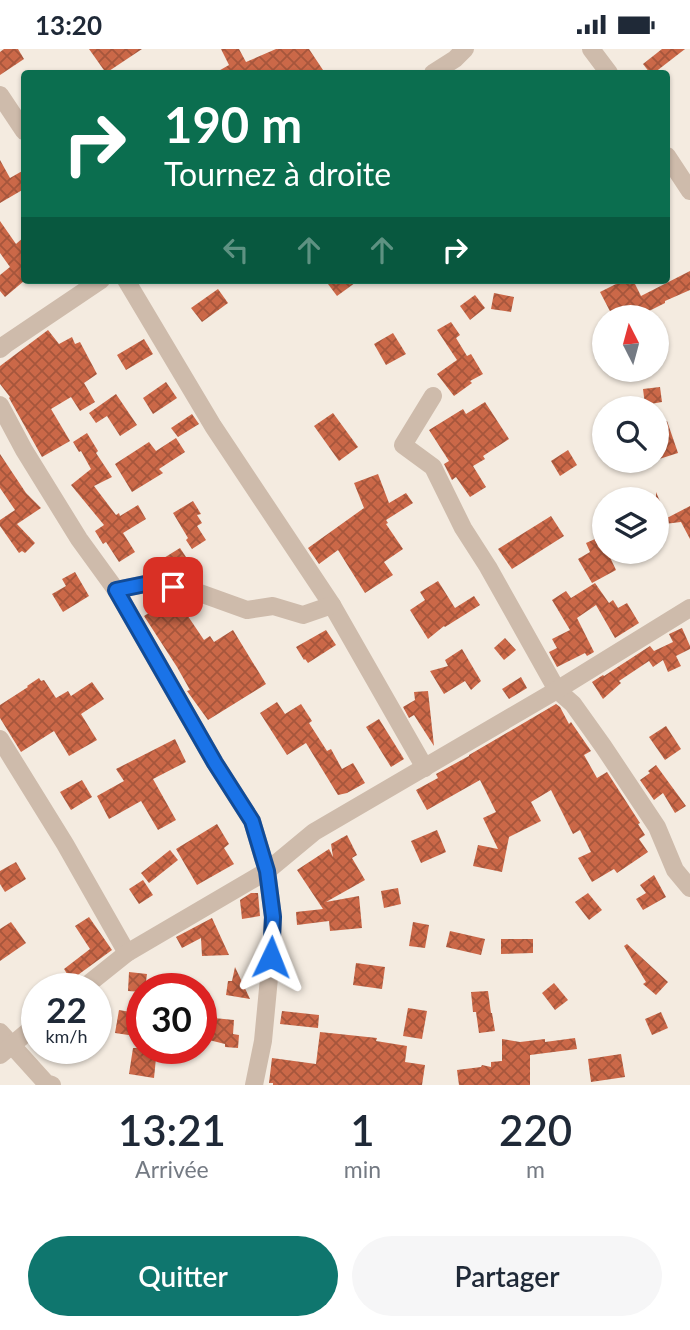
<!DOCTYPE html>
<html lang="fr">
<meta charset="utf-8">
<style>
:root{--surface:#fff;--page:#f6f6f7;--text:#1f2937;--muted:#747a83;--accent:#0f766e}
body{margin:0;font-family:Lato,sans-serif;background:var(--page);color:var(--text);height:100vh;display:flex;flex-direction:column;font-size:26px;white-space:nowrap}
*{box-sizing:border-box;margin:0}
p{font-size:23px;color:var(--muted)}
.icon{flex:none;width:38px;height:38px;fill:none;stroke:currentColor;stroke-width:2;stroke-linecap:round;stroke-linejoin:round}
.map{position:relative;height:1036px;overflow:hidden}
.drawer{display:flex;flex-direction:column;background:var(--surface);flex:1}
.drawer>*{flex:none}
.hud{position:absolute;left:21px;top:21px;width:649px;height:214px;border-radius:7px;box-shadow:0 2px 5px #0004;background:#0b6e4f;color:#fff;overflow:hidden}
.needle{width:46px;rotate:354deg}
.fabs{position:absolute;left:592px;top:256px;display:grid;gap:14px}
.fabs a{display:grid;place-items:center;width:77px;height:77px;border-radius:50%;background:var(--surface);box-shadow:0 2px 5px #0004;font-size:35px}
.speed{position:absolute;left:21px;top:924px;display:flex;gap:14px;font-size:35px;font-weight:700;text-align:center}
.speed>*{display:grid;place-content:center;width:91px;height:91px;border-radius:50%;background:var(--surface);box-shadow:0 2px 5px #0004;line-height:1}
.speed small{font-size:18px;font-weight:400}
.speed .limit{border:10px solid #d22;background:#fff;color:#111}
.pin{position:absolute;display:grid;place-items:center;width:60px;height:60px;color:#fff;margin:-30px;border-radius:14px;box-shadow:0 4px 10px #0006}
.me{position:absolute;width:77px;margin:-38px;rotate:2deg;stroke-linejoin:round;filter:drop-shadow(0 0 5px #0008)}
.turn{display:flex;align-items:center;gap:24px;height:147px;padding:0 28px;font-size:32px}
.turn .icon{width:91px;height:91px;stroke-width:2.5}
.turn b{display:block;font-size:49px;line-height:60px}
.lanes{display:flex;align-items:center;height:66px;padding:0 28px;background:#0003;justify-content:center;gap:35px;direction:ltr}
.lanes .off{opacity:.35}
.eta{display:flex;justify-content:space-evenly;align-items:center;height:119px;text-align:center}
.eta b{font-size:42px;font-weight:600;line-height:49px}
.action{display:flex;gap:14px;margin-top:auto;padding:14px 28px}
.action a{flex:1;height:80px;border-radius:42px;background:var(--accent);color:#fff;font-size:28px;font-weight:600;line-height:80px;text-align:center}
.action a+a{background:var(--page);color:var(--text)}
.status{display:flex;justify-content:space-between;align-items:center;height:49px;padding:0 35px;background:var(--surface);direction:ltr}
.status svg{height:19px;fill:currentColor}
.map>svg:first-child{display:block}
</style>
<div class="status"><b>13:20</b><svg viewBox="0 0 49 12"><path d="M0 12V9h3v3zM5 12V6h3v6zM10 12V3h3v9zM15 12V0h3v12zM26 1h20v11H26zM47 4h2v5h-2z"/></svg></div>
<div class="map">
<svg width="690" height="1036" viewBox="0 0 690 1036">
<defs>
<pattern id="building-cross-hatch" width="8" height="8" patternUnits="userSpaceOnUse" patternTransform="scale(1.75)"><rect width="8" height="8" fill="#cb6848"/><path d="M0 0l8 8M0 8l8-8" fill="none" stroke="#a6563c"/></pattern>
</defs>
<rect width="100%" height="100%" fill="#f4ebe0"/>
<g fill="url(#building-cross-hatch)">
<path d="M4,0H18L24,10L0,26V3Z"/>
<path d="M89,0H142L106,24Z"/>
<path d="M221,0H239L246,13L276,0H309L325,24H215L229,16Z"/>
<path d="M662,0H685L654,24H650L643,15Z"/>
<path d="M0,111L10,129L24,121V140L0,154Z"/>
<path d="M0,172L16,195L24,188V232L5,248L0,242V226L10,218L0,204Z"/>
<path d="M690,222V241L665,252V254L637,268H613L600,243L624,231H633L641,247Z"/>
<path d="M325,231H359L337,247Z"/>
<path d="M218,240L228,254L202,273L191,259Z"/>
<path d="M494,244L514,248L511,263L491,260Z"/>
<path d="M475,246L485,259L470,271L460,257Z"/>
<path d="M451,273L460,286L456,289L467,307L471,305L483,325L470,332L472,334L454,347L437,325L457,311L437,281Z"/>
<path d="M48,281L59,295L72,288L75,295L80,293L97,325L84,334L95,353L80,362L71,348L51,360L70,392L42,408L9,349L10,348L0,335V317Z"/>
<path d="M393,284L406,305L386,316L374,295Z"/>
<path d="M144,290L153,305L126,321L117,306Z"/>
<path d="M166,333L177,349L153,365L143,349Z"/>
<path d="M660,338L662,353L645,356L643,340Z"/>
<path d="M116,345L137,376L120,387L107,367L96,374L89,364Z"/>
<path d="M485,353L509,390L483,407L485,410L473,417L486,438L470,448L456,428L452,431L444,415L449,412L429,381L463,360L466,365Z"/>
<path d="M333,364L358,398L339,412L314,377Z"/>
<path d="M192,365L199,375L178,388L171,379Z"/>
<path d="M667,372L678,404L656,411V378Z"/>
<path d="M87,384L98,402L96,404L112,428L94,437L116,466L119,464L120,467L138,456L146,470L123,484L135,503L119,513L106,493L103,495L95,482L104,476L71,436L91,420L81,402L79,403L73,393Z"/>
<path d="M176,389L185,403L159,420L163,424L132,443L115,415L149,393L156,402Z"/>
<path d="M568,401L577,416L560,427L551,412Z"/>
<path d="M0,405L26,444L41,459L17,475L35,494L25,504L22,502L19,504L0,477V471L15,461L0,439Z"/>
<path d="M378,425L389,454L406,444L413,454L386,471L388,474L386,475L403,500L384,513L393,526L365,544L338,501L319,515L308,499L364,459L354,434Z"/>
<path d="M656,443L667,469L690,457V490L681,473L656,476Z"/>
<path d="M193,452L201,465L197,466L202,474L197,477L206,491L192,500L186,491L188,489L173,464Z"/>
<path d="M551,467L564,487L512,520L498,500Z"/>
<path d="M604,486V502H607L616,521L592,534L578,510L590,503L586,494Z"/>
<path d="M180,499L186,508L159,524L148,523L146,520Z"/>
<path d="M75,523L89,547L63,563L52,545L66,537L62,530Z"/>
<path d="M438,532L455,559L474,547L480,556L445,578L444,577L428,590L410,561L425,551L420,543Z"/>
<path d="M595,534L609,554L613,551L618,559L627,554L639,574L615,589L596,556L577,569L594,603L587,607L585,604L557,618L549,603L557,599L552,590L570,581L552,551L566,542L571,549Z"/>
<path d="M171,550L177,551L204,591L210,587L214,593L233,581L266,635L208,671L187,642L190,641L177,618L144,567Z"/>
<path d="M682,579L690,597V600L676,607L681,617L668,623L663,611L653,618L649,612L619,632L621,634L603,650L592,633L603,626L604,627L650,597L654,602L673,593L669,585Z"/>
<path d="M326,581L336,596L308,614L305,610L304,611L296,598Z"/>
<path d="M505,589L516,601L504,611L494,599Z"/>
<path d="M462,600L481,632L471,641L465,632L444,645L430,622L448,617L445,611Z"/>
<path d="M521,628L527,639L509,650L502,640Z"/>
<path d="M39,629L41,632L44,631L56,649L68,642L71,647L92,633L104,650L81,665L97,691L69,707L54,682L21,703L0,669V656L28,638L27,637Z"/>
<path d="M428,642L434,697L414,666L409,669L403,658L415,651L414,643Z"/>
<path d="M277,653L285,665L301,655L312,672L309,674L327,702L331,700L342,720L353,714L365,734L347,744L338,746L306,694L287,706L260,664Z"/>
<path d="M556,655L560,658L569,675L571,673L591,702L584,706L597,729L607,723L640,774L638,775L645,786L639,790L648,803L617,824L614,820L592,833L578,809L591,803L580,781L573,785L551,741L531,753L541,772L509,788L502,823L473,817L478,796L498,800L483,769L496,763L480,731L427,761L416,741L438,729L436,725L469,707V706Z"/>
<path d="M379,670L404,710L391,718L366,678Z"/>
<path d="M666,677L681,700L665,711L649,688Z"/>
<path d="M175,690L186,713L153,730L176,771L158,781L141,752L109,770L97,747L124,732L116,720Z"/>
<path d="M656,716L686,757L675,764L663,744L654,751L640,731L650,724L648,722Z"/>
<path d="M82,731L92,748L71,761L60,743Z"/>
<path d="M217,775L229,795L224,799L234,815L197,836L176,800Z"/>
<path d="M437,781L446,803L421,814L411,792Z"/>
<path d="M347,786L357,806L352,809L365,831L326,853L359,847L362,879L330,882L329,872L297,876L296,863L323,860L297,821L329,800L333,808L331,795Z"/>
<path d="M170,801L178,811L149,834L141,824Z"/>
<path d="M16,813L26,830L5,843L0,835V822Z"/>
<path d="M654,826L666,848L643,861L636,850L646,844L640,836Z"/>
<path d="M143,831L153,846L139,855L129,840Z"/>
<path d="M398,839L401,855L384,859L381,842Z"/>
<path d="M251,844H258L260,867L242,870L240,851Z"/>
<path d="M588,844L602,861L589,871L575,853Z"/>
<path d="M89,868L112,901L71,931L64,920L90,900L75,877Z"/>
<path d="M212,869L229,906L202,907L201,889L182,899L176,888Z"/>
<path d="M11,873L26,894L0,912V880Z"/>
<path d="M413,873L429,876L425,899L409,897Z"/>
<path d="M450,882L485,890L481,906L446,898Z"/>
<path d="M501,890H533V904L501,905Z"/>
<path d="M627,895L668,933L656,946L643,935L646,933L624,897Z"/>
<path d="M356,914L385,918L382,940L353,936Z"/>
<path d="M235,918L250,950L226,946L228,932H232Z"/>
<path d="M129,923L147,925L145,940H142V943L128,942Z"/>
<path d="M554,934L568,951L555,961L542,944Z"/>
<path d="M488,942L491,964H492L495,982L479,984L476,963H473L471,943Z"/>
<path d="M408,959L427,962L422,990L403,987Z"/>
<path d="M119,961L142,965V988L115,984Z"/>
<path d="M282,962L319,966L318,979L280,975Z"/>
<path d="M661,963L668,979L652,986L645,970Z"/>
<path d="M214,969L234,971L233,985L239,986L238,999L225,998V995L201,989V971L214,974Z"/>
<path d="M320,983L377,989L376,992L407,997L405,1013L425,1016L422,1036H273V1034H269L272,1009L316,1015Z"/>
<path d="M575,989L577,1000L530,1006V1036H459L457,1021L481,1018L482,1016L491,1018V1013L502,1012V990L520,993L545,990V993Z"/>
<path d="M133,999H157L154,1029L129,1025Z"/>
<path d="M621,1005L625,1028L591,1033L588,1010Z"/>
</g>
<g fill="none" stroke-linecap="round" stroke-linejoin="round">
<g stroke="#cebbab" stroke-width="18">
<path d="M591,0L609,24"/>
<path d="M433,24L455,10L465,0"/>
<path d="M0,46L24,82"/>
<path d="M667,107L690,142"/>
<path d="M126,231L213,377L332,556L425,719"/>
<path d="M0,300L6,295L101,231"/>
<path d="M433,347L403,396L433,418L463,479L488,518L557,641L573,655L603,697L657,778L675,821L690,839"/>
<path d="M0,356L24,401L79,490L116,541L215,714L252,772L267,822L273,868L271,908L263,992L254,1036"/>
<path d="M116,541L150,534L197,543L247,561L273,557L303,566L332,556"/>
<path d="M0,690L65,795L127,904"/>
<path d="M82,940L127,904L267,822L314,783L557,641L690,559"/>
<path d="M0,983L46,1034L52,1036"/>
<path d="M0,1006L37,975"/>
</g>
</g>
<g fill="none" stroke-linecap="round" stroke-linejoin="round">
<g stroke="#114b97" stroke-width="18">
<path id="route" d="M173,538L150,534L116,541L215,714L252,772L267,822L273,868L271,908"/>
</g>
<use href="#route" stroke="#1a73e8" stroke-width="12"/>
</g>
</svg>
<div class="fabs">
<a><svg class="needle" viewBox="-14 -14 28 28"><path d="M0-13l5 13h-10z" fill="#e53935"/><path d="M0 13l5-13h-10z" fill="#747a83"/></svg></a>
<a><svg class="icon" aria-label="search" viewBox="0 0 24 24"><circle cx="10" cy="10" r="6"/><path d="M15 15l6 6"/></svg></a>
<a><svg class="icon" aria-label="layers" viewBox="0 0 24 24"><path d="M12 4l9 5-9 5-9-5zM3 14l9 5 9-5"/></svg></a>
</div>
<div class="speed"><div>22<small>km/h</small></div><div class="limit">30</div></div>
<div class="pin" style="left:173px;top:538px;background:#d93025"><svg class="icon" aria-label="arrive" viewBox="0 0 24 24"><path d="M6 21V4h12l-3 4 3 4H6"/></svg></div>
<svg class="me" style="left:271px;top:908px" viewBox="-20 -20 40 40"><path d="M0-17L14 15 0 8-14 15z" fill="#1a73e8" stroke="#fff" stroke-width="4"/></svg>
<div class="hud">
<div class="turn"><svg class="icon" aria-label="right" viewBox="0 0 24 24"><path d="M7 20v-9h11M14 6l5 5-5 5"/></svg><div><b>190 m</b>Tournez à droite</div></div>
<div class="lanes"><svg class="icon off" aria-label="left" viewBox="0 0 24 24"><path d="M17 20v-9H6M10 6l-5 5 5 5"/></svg><svg class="icon off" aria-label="ahead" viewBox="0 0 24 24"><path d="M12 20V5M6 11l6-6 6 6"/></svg><svg class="icon off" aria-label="ahead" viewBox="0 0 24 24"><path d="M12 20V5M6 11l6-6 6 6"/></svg><svg class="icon" aria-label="right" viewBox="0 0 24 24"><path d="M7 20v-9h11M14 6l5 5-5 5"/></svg></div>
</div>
</div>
<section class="drawer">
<div class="eta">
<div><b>13:21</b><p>Arrivée</p></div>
<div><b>1</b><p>min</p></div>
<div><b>220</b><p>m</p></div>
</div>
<div class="action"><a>Quitter</a><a>Partager</a></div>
</section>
